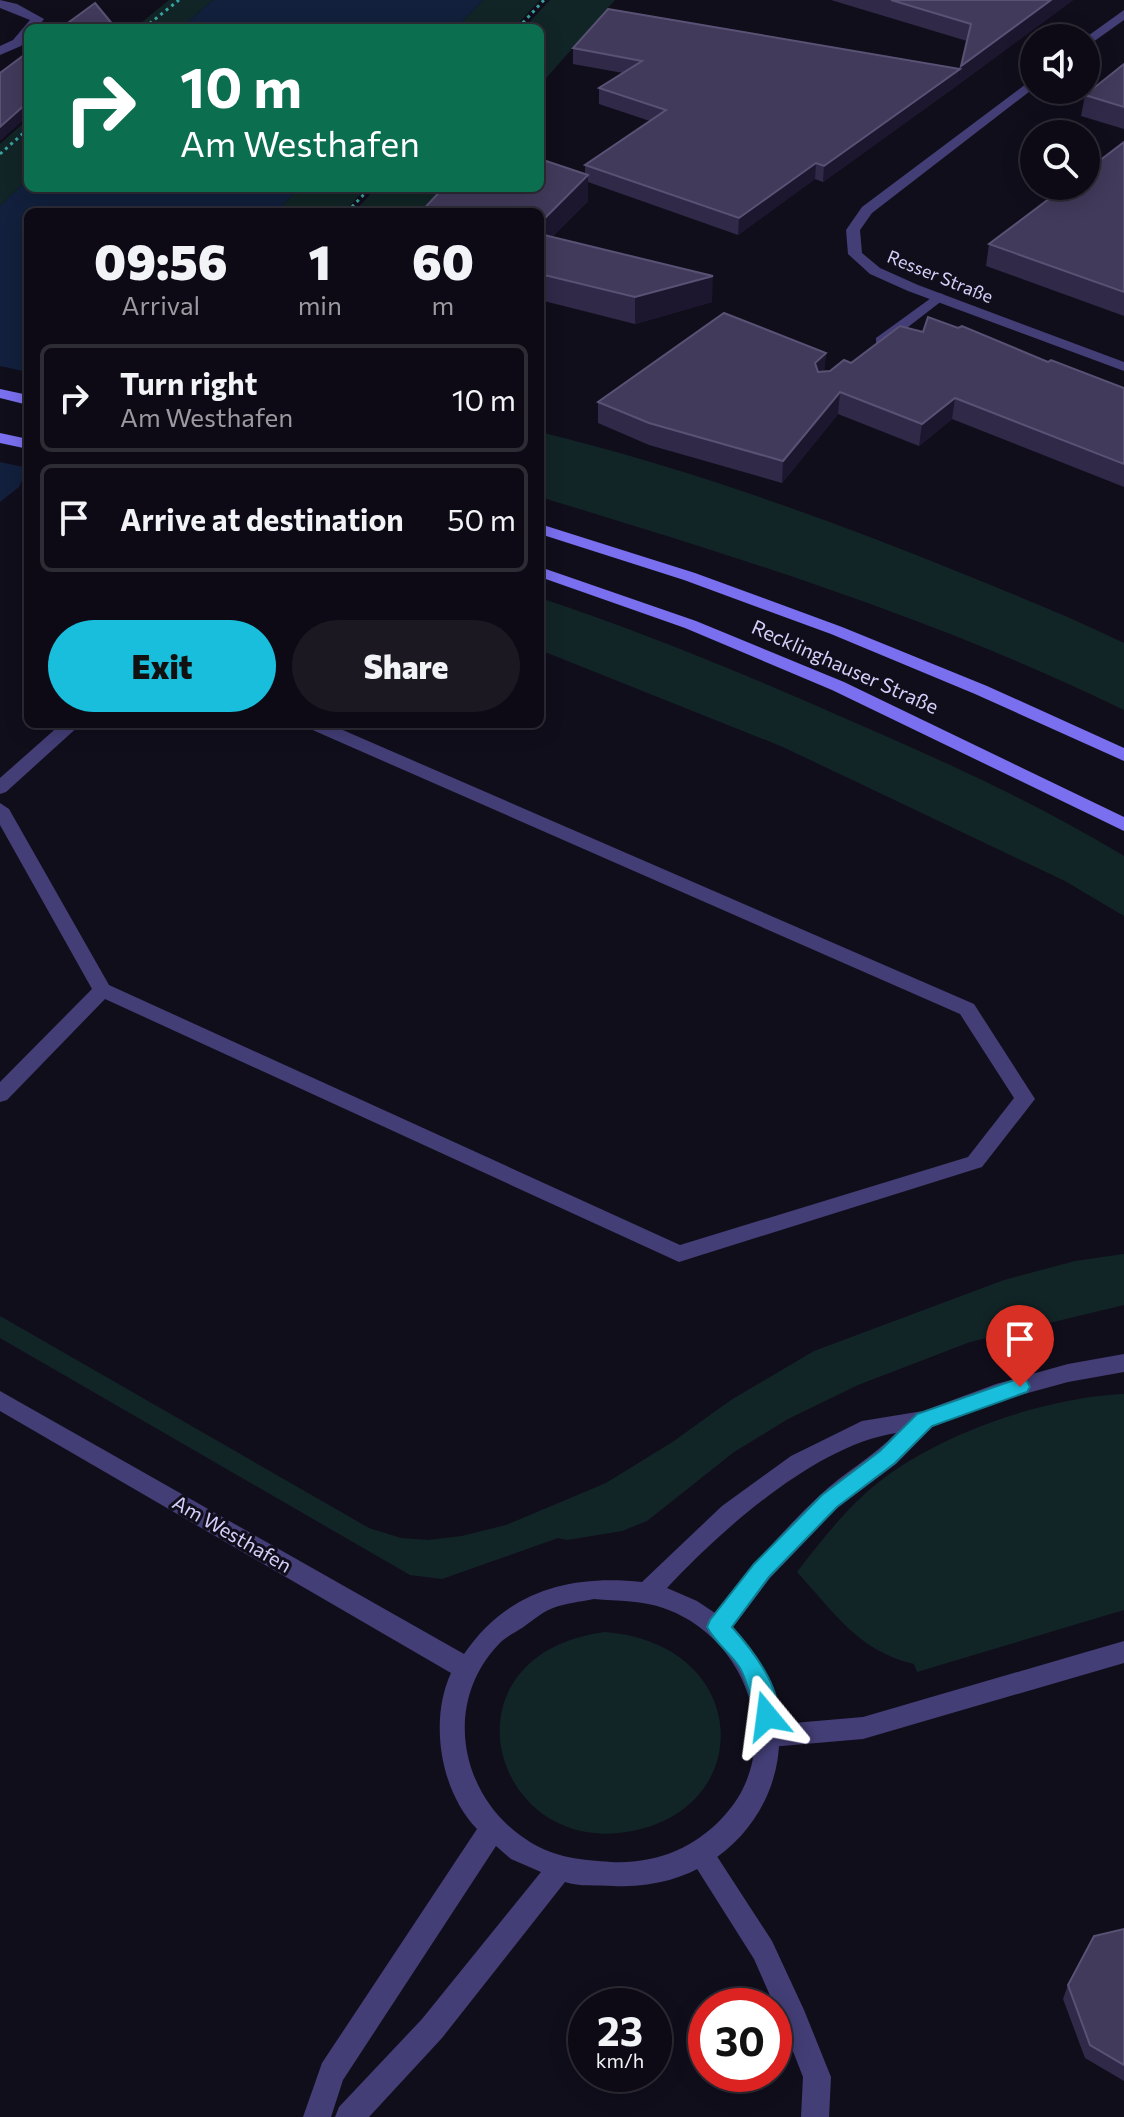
<!DOCTYPE html>
<meta charset="utf-8">
<style>
:root{--surface:#0d0a15;--page:#1b1822;--text:#f1f3f6;--muted:#9a9aa0;--line:#2d2b34;--accent:#18bedc}
body{margin:0;font-family:Commissioner,sans-serif;background:var(--page);color:var(--text);height:100vh;display:flex;flex-direction:column;font-size:30px;white-space:nowrap}
*{box-sizing:border-box;margin:0}
p{font-size:26px;color:var(--muted)}
.icon{flex:none;width:44px;height:44px;fill:none;stroke:currentColor;stroke-width:2;stroke-linecap:round;stroke-linejoin:round}
.map{position:relative;flex:1;overflow:hidden}
.details{position:absolute;left:24px;top:208px;width:520px;height:520px;display:flex;flex-direction:column;background:var(--surface);border-radius:12px;box-shadow:0 4px 20px #0003,0 0 0 2px var(--line)}
.details>*{flex:none}
.banner{position:absolute;left:24px;top:24px;width:520px;height:168px;border-radius:12px;box-shadow:0 4px 20px #0003,0 0 0 2px var(--line);background:#0b6e4f;color:#fff;overflow:hidden}
.fabs{position:absolute;left:1020px;top:24px;display:grid;gap:16px}
.fabs a{display:grid;place-items:center;width:80px;height:80px;border-radius:50%;background:var(--surface);box-shadow:0 4px 20px #0003,0 0 0 2px var(--line);font-size:40px}
.speed{position:absolute;left:568px;top:1988px;display:flex;gap:16px;font-size:40px;font-weight:700;text-align:center}
.speed>*{display:grid;place-content:center;width:104px;height:104px;border-radius:50%;background:var(--surface);box-shadow:0 4px 20px #0003,0 0 0 2px var(--line);line-height:1}
.speed small{font-size:20px;font-weight:400}
.speed .limit{border:12px solid #d22;background:#fff;color:#111}
.pin{position:absolute;display:grid;place-items:center;width:68px;height:68px;color:#fff;margin:-82px -34px;border-radius:50% 50% 50% 0;rotate:-45deg;box-shadow:0 0 8px #0007}
.pin .icon{rotate:45deg}
.me{position:absolute;width:88px;margin:-44px;rotate:344deg;stroke-linejoin:round;filter:drop-shadow(0 0 6px #0008)}
.turn{display:flex;align-items:center;gap:28px;height:168px;padding:0 24px;font-size:36px}
.turn .icon{width:104px;height:104px;stroke-width:2.5}
.turn b{display:block;font-size:56px;line-height:68px}
.eta{display:flex;justify-content:space-evenly;align-items:center;height:136px;text-align:center}
.eta b{font-size:48px;font-weight:800;line-height:56px}
.action{display:flex;gap:16px;margin-top:auto;padding:16px 24px}
.action a{flex:1;height:92px;border-radius:48px;background:var(--accent);color:#111;font-size:32px;font-weight:800;line-height:92px;text-align:center}
.action a+a{background:var(--page);color:var(--text)}
ul{padding:0;list-style:none}
li{display:flex;align-items:center;gap:24px;height:108px;margin:0 16px 12px;padding:0 8px;border:4px solid var(--line);border-radius:12px}
li div{flex:1}
li b{display:block;font-size:30px}
li em{font-style:normal}
.map>svg:first-child{display:block}
</style>
<div class="map">
<svg width="1124" height="2117" viewBox="0 0 1124 2117">
<rect width="100%" height="100%" fill="#110e1c"/>
<g fill="#122526">
<path d="M169,0H213L181,28H135Z"/>
<path d="M483,0H540L514,28H456Z"/>
<path d="M550,0H615L540,85V28H524Z"/>
<path d="M28,119V179L0,206V144Z"/>
<path d="M299,188H366L344,212H276Z"/>
<path d="M376,188H449L428,212H354Z"/>
<path d="M540,432C683,467 820,516 956,571C1012,594 1069,616 1124,643V710C937,619 738,557 540,497Z"/>
<path d="M540,598C646,633 749,676 851,721C944,761 1038,804 1124,856V916L1065,881L783,747L540,650Z"/>
<path d="M1124,1254V1305L970,1342L858,1385L788,1419L734,1452L647,1521L622,1531L567,1540L558,1538L442,1579L410,1575L0,1338V1316L369,1528L401,1538L428,1540L462,1536L506,1525L606,1483L674,1441L731,1400L814,1351L1004,1280L1075,1261Z"/>
<path d="M1124,1394V1610L917,1672L914,1664C858,1651 834,1612 797,1572C822,1540 847,1507 879,1482C940,1433 1047,1397 1124,1394Z"/>
<path d="M605,1632C756,1644 758,1819 618,1833C488,1846 440,1654 605,1632Z"/>
</g>
<g fill="#12203d">
<path d="M213,0H483L456,28H181Z"/>
<path d="M28,179V188H299L276,212H28V468L19,487L0,502V206Z"/>
</g>
<path fill="#110e1c" d="M0,366L28,372V468L0,462Z"/>
<g fill="none" stroke-linecap="round" stroke-linejoin="round">
<g stroke="#3aa2a1" stroke-width="3" stroke-dasharray="3 4" stroke-linecap="butt">
<path d="M144,28L179,0"/>
<path d="M518,28L544,0"/>
<path d="M0,154L28,129"/>
<path d="M347,212L370,188"/>
</g>
<g fill="#433e76" fill-rule="evenodd">
<path d="M0,0L17,4L44,19L37,28H28V38L21,46L0,55V46L13,40L30,20L0,8Z"/>
<path d="M938,293L943,294V300L886,344H876V338Z"/>
<path d="M61,724H81L6,792L0,794V778Z"/>
<path d="M305,724H329L974,1004L1035,1099L982,1167L679,1262L105,999L7,1100L0,1102V1082L92,989L0,825V803L9,809L109,985L680,1245L968,1157L1014,1098L960,1014L308,728Z"/>
<path d="M1124,1641V1663L863,1739L770,1747L761,1744L757,1736L761,1728L770,1725L863,1717Z"/>
<path d="M700,1841L709,1844L772,1941L804,2010L831,2077L829,2117H801L803,2077L782,2023L754,1959L687,1853L691,1844Z"/>
</g>
<g fill="#433e76" fill-rule="evenodd">
<path d="M1124,10V20L1086,47L1085,38Z"/>
<path d="M1034,78V88L872,213L860,230L862,253L880,268L918,285L1124,362V371L908,291L870,274L848,254L846,230L862,207Z"/>
<path d="M1124,1354V1372L1068,1382L999,1401L932,1427L896,1464L837,1508L770,1578L732,1628C836,1734 756,1894 613,1886C598,1885 579,1887 565,1882L442,2038L369,2117H335L339,2107L422,2019L541,1872L511,1859L496,1846L343,2080L331,2117H303L322,2063L477,1829C440,1791 429,1720 451,1673L0,1411V1391L464,1654C506,1592 569,1574 642,1582L722,1506L791,1456L862,1421L923,1411L996,1384L1068,1364ZM896,1433C873,1457 843,1473 819,1496C781,1532 747,1572 715,1613L697,1601L667,1588C721,1530 816,1445 896,1433ZM594,1599C618,1601 643,1600 666,1609C749,1639 786,1749 724,1816C694,1849 655,1864 611,1862C583,1860 555,1858 530,1842C461,1800 441,1705 498,1645C504,1638 514,1633 522,1628C532,1621 542,1612 553,1608C566,1603 580,1602 594,1599Z"/>
</g>
<g fill="#7a70ef" fill-rule="evenodd">
<path d="M0,389L28,395V405L0,398Z"/>
<path d="M0,433L28,439V449L0,443Z"/>
<path d="M540,524L695,573L842,627L987,686L1124,748V761L975,694L831,634L684,580L540,534Z"/>
<path d="M540,567L696,621L844,682L1124,817V831L832,690L685,628L540,577Z"/>
</g>
</g>
<g fill="#302948">
<path d="M831,0H1073L959,84L961,66L967,41Z"/>
<path d="M573,48L959,84L823,182L815,179L738,235L588,182V201L552,237L712,302L635,324L540,300V212L585,174V165L650,121L599,104V88L623,73L573,64Z"/>
<path d="M1124,64V129L1081,116L1085,95Z"/>
<path d="M1124,142V316L986,266L989,244Z"/>
<path d="M826,353L824,371H830L851,363L1048,362L1124,388V487L952,419L919,446L838,414L782,483L649,445L598,423V402Z"/>
<path d="M1124,1929V2081L1085,2058L1063,1999L1068,1985Z"/>
</g>
<g fill="#1c162f">
<path d="M1051,0H1073L959,84L961,66Z"/>
<path d="M960,69L959,84L823,182L824,166Z"/>
<path d="M28,102V116L0,141V127Z"/>
<path d="M816,163L815,179L738,235L739,218Z"/>
<path d="M588,175V201L540,249V223Z"/>
<path d="M713,276L712,302L635,324V297Z"/>
<path d="M826,353L824,374L813,384L815,363Z"/>
<path d="M840,392L838,414L782,483L783,461Z"/>
<path d="M955,398L952,419L919,446L922,424Z"/>
</g>
<g fill="#423a5b" stroke="#595274" stroke-width="2">
<path d="M891,0H1051L961,66L971,24Z"/>
<path d="M95,3L114,26L112,28H61Z"/>
<path d="M608,9L960,69L824,166L816,163L739,218L585,165L666,110L599,88L642,61L573,48Z"/>
<path d="M28,52V102L0,127V73Z"/>
<path d="M1124,64V107L1085,95Z"/>
<path d="M1124,142V292L989,244L1066,186H1086V171Z"/>
<path d="M540,159L588,175L540,223V212H421L443,188H540Z"/>
<path d="M540,234L713,276L635,297L540,274Z"/>
<path d="M724,313L826,353L815,363L818,372L830,371L844,360L851,363L900,326L923,332L928,317L958,328L962,326L1048,362L1051,360L1124,388V464L955,398L922,424L840,392L783,461L649,423L598,402Z"/>
<path d="M1124,1929V2065L1090,2045L1068,1985L1094,1936Z"/>
</g>
<path fill="#18bedc" stroke="#107c8f" stroke-width="2" d="M1020,1378L1027,1381L1030,1387L1027,1392L932,1426L895,1463L837,1507L769,1577L732,1627C750,1647 788,1694 775,1723L767,1726L759,1723C751,1705 750,1686 740,1668C731,1653 715,1643 707,1627L710,1620L754,1564L822,1495L880,1451L917,1414Z"/>
<g text-anchor="middle" stroke-width="6" stroke-linejoin="round" paint-order="stroke">
<g font-size="18" fill="#d6cffa" stroke="#110e1c">
<text transform="translate(940 277) rotate(22)" y="6">Resser Straße</text>
</g>
<g font-size="20" fill="#d6cffa" stroke="#110e1c">
<text transform="translate(845 667) rotate(24)" y="7">Recklinghauser Straße</text>
<text transform="translate(232 1534) rotate(30)" y="7">Am Westhafen</text>
</g>
</g>
</svg>
<div class="fabs">
<a><svg class="icon" aria-label="sound" viewBox="0 0 24 24"><path d="M4 9h4l5-4v14l-5-4H4zM17 9q2 3 0 6"/></svg></a>
<a><svg class="icon" aria-label="search" viewBox="0 0 24 24"><circle cx="10" cy="10" r="6"/><path d="M15 15l6 6"/></svg></a>
</div>
<div class="speed"><div>23<small>km/h</small></div><div class="limit">30</div></div>
<div class="pin" style="left:1020px;top:1387px;background:#d93025"><svg class="icon" aria-label="arrive" viewBox="0 0 24 24"><path d="M6 21V4h12l-3 4 3 4H6"/></svg></div>
<svg class="me" style="left:767px;top:1716px" viewBox="-20 -20 40 40"><path d="M0-17L14 15 0 8-14 15z" fill="#18bedc" stroke="#fff" stroke-width="4"/></svg>
<div class="banner">
<div class="turn"><svg class="icon" aria-label="right" viewBox="0 0 24 24"><path d="M7 20v-9h11M14 6l5 5-5 5"/></svg><div><b>10 m</b>Am Westhafen</div></div>
</div>
<section class="details">
<div class="eta">
<div><b>09:56</b><p>Arrival</p></div>
<div><b>1</b><p>min</p></div>
<div><b>60</b><p>m</p></div>
</div>
<ul>
<li><svg class="icon" aria-label="right" viewBox="0 0 24 24"><path d="M7 20v-9h11M14 6l5 5-5 5"/></svg><div><b>Turn right</b><p>Am Westhafen</p></div><em>10 m</em></li>
<li><svg class="icon" aria-label="arrive" viewBox="0 0 24 24"><path d="M6 21V4h12l-3 4 3 4H6"/></svg><div><b>Arrive at destination</b></div><em>50 m</em></li>
</ul>
<div class="action"><a>Exit</a><a>Share</a></div>
</section>
</div>
